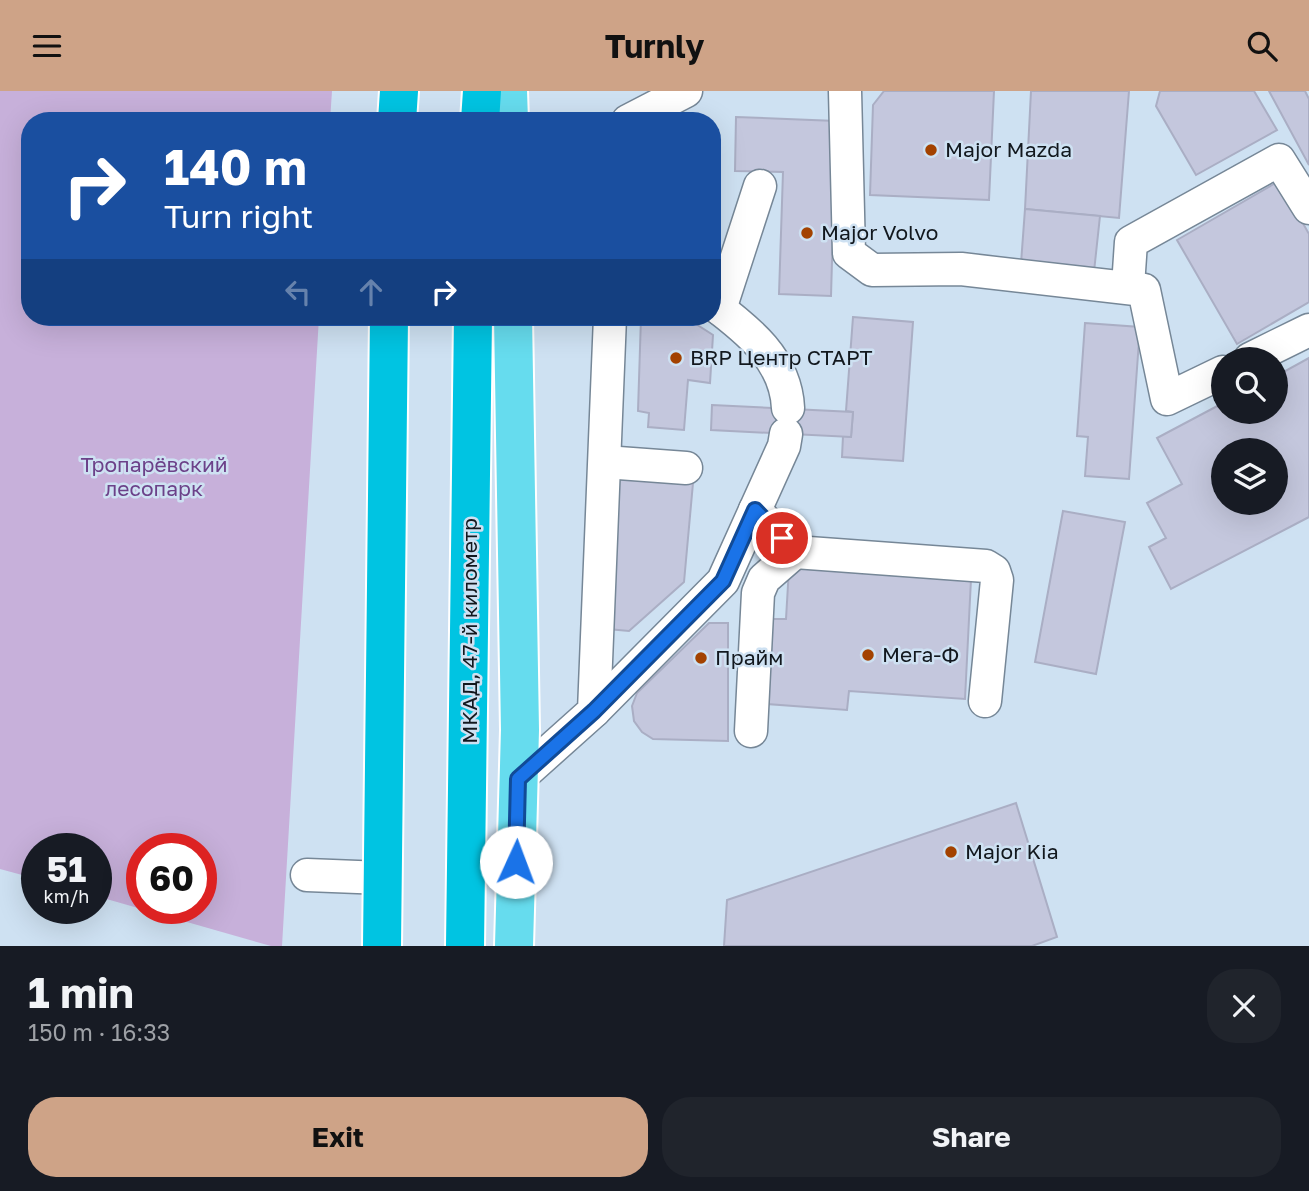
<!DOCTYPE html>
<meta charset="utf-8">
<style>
:root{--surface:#171b24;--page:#20242c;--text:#f1f3f6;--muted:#9ea1a6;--accent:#cea387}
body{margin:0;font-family:"Golos Text",sans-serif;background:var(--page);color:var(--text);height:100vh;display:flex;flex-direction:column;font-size:26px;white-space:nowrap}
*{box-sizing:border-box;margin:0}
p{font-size:23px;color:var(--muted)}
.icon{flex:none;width:38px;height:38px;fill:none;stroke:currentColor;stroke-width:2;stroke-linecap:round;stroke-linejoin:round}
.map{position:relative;height:855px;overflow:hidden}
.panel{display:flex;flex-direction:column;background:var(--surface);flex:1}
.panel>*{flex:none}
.top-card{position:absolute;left:21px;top:21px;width:700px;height:214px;border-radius:28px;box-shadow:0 7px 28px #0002;background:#1a4fa0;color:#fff;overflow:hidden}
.controls{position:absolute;left:1211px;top:256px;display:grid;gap:14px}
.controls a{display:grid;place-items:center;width:77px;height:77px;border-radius:50%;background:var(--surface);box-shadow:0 7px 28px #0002;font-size:35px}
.speed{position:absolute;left:21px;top:742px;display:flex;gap:14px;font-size:35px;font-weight:700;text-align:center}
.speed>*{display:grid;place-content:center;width:91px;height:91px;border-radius:50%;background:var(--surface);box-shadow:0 7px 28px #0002;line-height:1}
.speed small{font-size:18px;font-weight:400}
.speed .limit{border:10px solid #d22;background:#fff;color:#111}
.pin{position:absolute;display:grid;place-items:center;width:60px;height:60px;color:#fff;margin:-30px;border:4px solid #fff;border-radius:50%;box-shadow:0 2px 7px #0007}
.me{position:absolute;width:77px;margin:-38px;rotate:2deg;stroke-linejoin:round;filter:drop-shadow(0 0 5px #0008)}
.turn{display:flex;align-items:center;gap:24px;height:147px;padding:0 28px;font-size:32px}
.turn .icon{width:91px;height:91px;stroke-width:2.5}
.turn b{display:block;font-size:49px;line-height:60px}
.lanes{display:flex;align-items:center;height:66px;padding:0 28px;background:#0003;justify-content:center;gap:35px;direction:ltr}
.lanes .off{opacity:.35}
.round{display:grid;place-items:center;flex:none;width:74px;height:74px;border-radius:28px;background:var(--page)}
.headline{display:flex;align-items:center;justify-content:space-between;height:119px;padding:0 28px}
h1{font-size:42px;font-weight:700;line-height:52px}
.primary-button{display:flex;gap:14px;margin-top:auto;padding:14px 28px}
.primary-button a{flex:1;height:80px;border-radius:28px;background:var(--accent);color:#111;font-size:28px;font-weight:700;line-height:80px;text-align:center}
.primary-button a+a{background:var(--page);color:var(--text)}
header{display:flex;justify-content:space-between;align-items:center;height:91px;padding:0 28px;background:var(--accent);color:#111;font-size:32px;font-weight:700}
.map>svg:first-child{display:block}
</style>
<header><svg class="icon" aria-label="menu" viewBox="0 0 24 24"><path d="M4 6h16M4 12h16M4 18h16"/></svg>Turnly<svg class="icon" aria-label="search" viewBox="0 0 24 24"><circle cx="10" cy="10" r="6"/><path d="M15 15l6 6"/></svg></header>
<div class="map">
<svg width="1309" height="855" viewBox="0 0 1309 855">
<rect width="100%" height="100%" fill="#cee1f2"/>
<path fill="#c7b0da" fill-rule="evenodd" d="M0,0H332L330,30H30V226H319L282,855H271L96,805V758H37V788L0,778ZM142,758H201V817H142Z"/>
<g fill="#c4c7dd" stroke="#aaaec4" stroke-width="2" fill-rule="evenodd">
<path d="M884,0H994L989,109L870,104L873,14Z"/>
<path d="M1031,0H1129L1119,127L1025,118Z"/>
<path d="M1160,0H1254L1277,39L1196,84L1156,15Z"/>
<path d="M1269,0H1305L1309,8V74Z"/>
<path d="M736,26L836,30L831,205L779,203L783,81L735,80Z"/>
<path d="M712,41L719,42L712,134Z"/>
<path d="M1279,90L1309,143V211L1237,253L1177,149Z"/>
<path d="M1025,118L1100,125L1093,190L1020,186Z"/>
<path d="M641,226H685L713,244L710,292L688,289L684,339L648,336L649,322L638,320Z"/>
<path d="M853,226L913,231L903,370L842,366L843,345L851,346L853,321L846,320Z"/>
<path d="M1085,232L1140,236L1129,388L1085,385L1088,346L1077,345Z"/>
<path d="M1309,267V426L1171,498L1149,456L1166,447L1147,412L1182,393L1157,347L1223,312V320H1276V285ZM1223,359H1276V411H1223Z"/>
<path d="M712,314L853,321L851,346L711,339Z"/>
<path d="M616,388L693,392L684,491L629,540L608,538Z"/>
<path d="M1063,420L1125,431L1096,583L1035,571Z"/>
<path d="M789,477L971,488L965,608L849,600L847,619L767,613L771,528H786Z"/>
<path d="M709,532H728V650L653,648L642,641L634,630L632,615L637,602Z"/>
<path d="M1016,712L1057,846L1032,855H724L727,809Z"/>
</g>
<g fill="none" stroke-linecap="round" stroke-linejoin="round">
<g stroke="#768797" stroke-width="35">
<g id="minor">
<path d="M845,0L849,162L872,179L961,178L1144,199L1167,308L1223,281"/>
<path d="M628,30L686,0"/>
<path d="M1128,195L1131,151L1279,69L1309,117"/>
<path d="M712,212C748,239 786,269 788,317"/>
<path d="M720,218L760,95"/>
<path d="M1250,268L1309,239"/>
<path d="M605,371L686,377"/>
<path d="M755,419L795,461L986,475L994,480L997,489L985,610"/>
<path d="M594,620L723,490L784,355L786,343"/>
<path d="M751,640L758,502L764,488L795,461"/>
<path d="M518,688L594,620L610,226"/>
<path d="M307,784L383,787"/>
</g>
</g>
<g stroke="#fff" stroke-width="42">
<g id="major">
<path d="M508,0L509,30"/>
<path d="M513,226L520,639L514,855"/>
</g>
</g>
<g stroke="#fff" stroke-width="42">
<g id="highway">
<path d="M397,30L399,0"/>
<path d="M480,30L482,0"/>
<path d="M382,855L389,226"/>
<path d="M465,855L473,226"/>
</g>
</g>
<use href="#minor" stroke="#fff" stroke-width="32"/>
<use href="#major" stroke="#66dcee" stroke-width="38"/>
<use href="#highway" stroke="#00c4e2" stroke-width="38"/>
</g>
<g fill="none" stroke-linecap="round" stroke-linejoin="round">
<g stroke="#114b97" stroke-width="18">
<path id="route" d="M516,771L518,688L594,620L723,490L755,419L782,447"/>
</g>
<use href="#route" stroke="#1a73e8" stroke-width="12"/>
</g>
<g fill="#a34200" stroke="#cee1f2" stroke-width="2.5">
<circle cx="931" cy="59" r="7"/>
<circle cx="807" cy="142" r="7"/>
<circle cx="676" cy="267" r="7"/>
<circle cx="868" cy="564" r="7"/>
<circle cx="701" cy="567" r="7"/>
<circle cx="951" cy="761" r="7"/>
</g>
<g text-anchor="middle" stroke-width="5" stroke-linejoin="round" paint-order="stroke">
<g font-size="21" fill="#12181e" stroke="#cee1f2" text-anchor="start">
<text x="945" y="66">Major Mazda</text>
<text x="821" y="149">Major Volvo</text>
<text x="690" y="274">BRP Центр СТАРТ</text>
<text x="882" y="571">Мега-Ф</text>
<text x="715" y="574">Прайм</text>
<text x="965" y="768">Major Kia</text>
</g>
<g font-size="21" fill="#6c4189" stroke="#cee1f2">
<text x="154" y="381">Тропарёвский<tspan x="154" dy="24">лесопарк</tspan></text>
</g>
<g font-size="21" fill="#12181e" stroke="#cee1f2">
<text transform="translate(470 540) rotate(-90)" y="7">МКАД, 47-й километр</text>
</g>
</g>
</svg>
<div class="controls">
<a><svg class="icon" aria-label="search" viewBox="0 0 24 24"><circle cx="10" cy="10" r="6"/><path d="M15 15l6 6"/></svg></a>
<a><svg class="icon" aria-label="layers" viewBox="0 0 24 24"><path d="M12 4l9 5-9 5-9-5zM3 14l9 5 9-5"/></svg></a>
</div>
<div class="speed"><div>51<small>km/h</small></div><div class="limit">60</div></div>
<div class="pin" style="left:782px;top:447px;background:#d93025"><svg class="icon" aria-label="arrive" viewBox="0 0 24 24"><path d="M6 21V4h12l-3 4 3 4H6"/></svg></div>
<svg class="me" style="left:516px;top:771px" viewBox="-20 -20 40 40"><circle r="19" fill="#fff"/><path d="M0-13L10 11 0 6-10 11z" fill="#1a73e8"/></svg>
<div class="top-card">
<div class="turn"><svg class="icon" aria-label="right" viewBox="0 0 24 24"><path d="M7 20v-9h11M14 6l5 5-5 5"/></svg><div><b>140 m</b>Turn right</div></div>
<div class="lanes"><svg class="icon off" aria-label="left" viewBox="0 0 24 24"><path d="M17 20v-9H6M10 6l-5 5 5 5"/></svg><svg class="icon off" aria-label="ahead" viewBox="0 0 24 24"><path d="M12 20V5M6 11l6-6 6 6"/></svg><svg class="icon" aria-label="right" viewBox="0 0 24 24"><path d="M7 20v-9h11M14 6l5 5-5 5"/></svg></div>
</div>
</div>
<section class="panel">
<div class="headline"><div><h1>1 min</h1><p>150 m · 16:33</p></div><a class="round"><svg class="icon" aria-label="close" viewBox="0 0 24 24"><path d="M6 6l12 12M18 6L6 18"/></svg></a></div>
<div class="primary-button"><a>Exit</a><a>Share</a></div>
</section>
